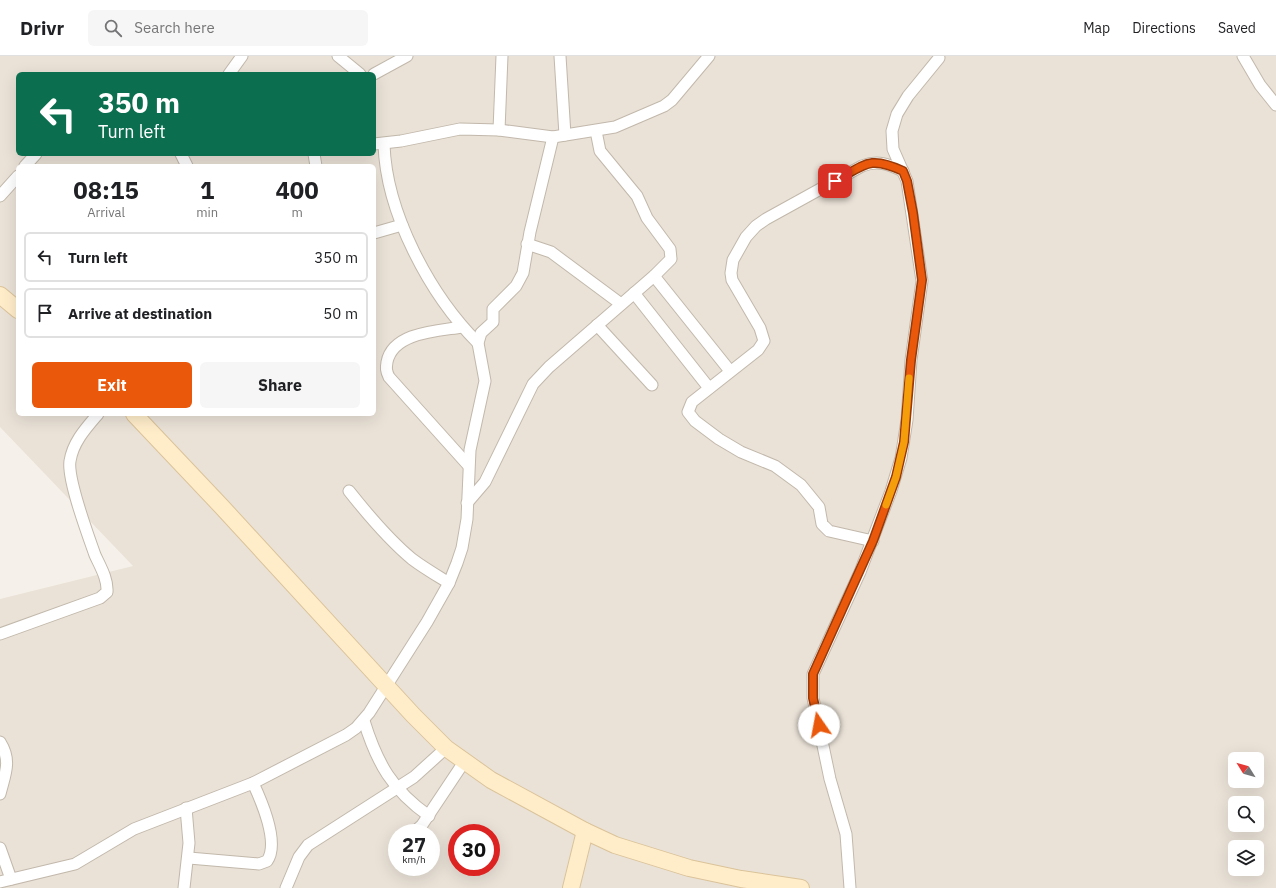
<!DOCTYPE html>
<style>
:root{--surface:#fff;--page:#f6f6f6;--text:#202124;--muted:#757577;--line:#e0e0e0;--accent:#ea580c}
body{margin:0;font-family:"IBM Plex Sans",sans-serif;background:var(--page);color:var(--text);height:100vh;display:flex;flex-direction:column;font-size:15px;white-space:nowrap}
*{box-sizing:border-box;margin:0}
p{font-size:13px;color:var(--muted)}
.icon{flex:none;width:22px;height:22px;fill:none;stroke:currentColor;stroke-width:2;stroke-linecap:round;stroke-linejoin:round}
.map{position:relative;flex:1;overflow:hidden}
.side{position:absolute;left:16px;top:108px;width:360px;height:252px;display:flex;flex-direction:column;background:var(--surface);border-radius:6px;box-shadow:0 4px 16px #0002}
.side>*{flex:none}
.hud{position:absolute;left:16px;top:16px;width:360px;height:84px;border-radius:6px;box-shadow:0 4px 16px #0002;background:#0b6e4f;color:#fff;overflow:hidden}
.needle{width:26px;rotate:307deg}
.fabs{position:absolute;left:1228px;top:696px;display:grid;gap:8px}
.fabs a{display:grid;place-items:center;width:36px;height:36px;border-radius:6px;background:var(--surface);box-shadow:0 4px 16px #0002;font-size:20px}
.speed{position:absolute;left:388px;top:768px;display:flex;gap:8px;font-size:20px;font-weight:700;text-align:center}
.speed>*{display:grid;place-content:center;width:52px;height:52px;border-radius:50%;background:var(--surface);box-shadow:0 4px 16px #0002;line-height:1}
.speed small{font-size:10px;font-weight:400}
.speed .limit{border:6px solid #d22;background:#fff;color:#111}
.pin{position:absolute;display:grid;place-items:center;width:34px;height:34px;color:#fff;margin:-17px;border-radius:8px;box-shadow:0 2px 6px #0006}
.me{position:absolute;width:44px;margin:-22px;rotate:348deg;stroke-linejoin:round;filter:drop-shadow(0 0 3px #0008)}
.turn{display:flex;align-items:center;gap:14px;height:84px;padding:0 16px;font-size:18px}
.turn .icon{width:52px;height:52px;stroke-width:2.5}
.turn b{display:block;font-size:28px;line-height:34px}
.eta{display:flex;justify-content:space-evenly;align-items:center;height:68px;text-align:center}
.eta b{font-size:24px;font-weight:800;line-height:28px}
.primary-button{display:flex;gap:8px;margin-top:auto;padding:8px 16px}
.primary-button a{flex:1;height:46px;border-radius:6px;background:var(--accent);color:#fff;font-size:16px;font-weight:800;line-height:46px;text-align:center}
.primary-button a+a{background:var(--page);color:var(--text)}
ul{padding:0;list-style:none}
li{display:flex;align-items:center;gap:12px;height:50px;margin:0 8px 6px;padding:0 8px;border:2px solid var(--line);border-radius:6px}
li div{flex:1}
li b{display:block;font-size:15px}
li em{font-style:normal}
header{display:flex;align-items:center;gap:24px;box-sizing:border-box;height:56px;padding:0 20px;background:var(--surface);border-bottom:1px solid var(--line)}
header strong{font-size:19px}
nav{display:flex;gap:22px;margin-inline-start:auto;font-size:14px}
.search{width:280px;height:36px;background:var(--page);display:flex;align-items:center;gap:10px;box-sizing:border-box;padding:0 14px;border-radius:6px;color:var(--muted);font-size:15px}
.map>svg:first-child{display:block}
</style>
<header>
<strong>Drivr</strong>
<div class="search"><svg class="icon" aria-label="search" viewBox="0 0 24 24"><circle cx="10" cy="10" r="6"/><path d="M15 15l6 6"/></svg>Search here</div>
<nav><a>Map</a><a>Directions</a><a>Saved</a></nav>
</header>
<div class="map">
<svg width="1276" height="832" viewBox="0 0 1276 832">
<rect width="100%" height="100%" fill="#f5f1ea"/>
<path fill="#eae2d7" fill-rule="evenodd" d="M0,0H1276V832H0V543L133,510L0,371ZM18,18H374V98H18ZM18,110H374V358H18ZM1235,703H1257V725H1235ZM1235,747H1257V769H1235ZM397,777H431V811H397ZM457,777H491V811H457ZM1235,791H1257V813H1235Z"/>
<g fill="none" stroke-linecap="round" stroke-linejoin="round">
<g stroke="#c2b8ab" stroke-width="13">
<g id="street">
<path d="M338,0L360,18"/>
<path d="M560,0L565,79"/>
<path d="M1243,0L1260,29L1276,49"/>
<path d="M229,18L242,0"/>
<path d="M374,18L407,0"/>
<path d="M499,74L502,0"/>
<path d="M374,88L401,85L460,73L499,74L553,81L615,71L664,50L672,44L709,0"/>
<path d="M384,88C386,157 430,239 478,287"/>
<path d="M181,98L187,110"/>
<path d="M314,98L316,110"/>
<path d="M25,110L36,98"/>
<path d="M0,140L18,120"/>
<path d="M374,177L402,169"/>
<path d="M527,188L551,196L621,248"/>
<path d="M654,220L730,315"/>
<path d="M634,237L709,332"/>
<path d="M597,269L652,329"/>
<path d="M462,271C438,275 393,276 387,306C386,312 386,315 389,321L468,409"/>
<path d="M349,435C368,459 388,483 412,503C424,512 436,519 449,527"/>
<path d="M467,447L485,426L533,328L549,311L654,220L671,203L670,193L647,162L637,140L600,95L596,75"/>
<path d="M873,485L829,475L822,468L819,451L801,429L775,410L741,396L719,383L695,365L688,356L692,346L758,294L764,285L760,272L732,224L731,217L733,204L746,181L756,170L766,163L862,110C878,104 888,108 903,115"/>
<path d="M0,578L100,542L107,536C108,523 100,510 95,499C88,479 67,423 70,405C73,386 86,372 98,358"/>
<path d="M364,665C377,707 392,734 429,760"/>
<path d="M0,686C12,705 5,718 0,738"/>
<path d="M413,777L422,769L464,706"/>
<path d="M0,792L11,823"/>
<path d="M189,802L259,808L267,805C280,787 261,744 253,727"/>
<path d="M0,826L75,808L134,773L253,727L346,679L356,672L369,657L427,566L449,527L457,507L462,492L467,463L470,394L485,325L478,287L481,277L493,266V253L516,230L523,217L530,176L553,81"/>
<path d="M184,832L189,787L186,752"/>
<path d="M286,832L299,801L308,789L414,721L446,692"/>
<path d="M850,832L846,778L830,723L813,642V618L860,516L891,435L901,402L907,364L911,304L922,225L907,125L893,93L892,75L897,58L908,40L939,2"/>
</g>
</g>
<g stroke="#dbc399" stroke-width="18">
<g id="secondary">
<path d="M0,239L18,254"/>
<path d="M134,358L222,451L413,659L446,692L491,724L585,775L615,789L689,812L741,823L801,832"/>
<path d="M571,832L585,775"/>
</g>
</g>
<use href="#street" stroke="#fff" stroke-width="11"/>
<use href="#secondary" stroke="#ffedca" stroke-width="16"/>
</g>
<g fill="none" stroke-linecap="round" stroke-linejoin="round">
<g stroke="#983908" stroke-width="10">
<path id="route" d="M819,669L813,642V618L873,485L896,421L904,386L911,304L922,224L913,157L907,125L903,115C869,99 865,109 835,125"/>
</g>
<use href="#route" stroke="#ea580c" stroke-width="7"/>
<path stroke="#f59e0b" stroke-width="7" d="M886,449L896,421L904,386L909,322"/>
</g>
</svg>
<div class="fabs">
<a><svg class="needle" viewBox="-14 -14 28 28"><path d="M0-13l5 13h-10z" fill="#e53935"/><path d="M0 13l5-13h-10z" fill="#757577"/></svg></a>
<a><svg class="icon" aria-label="search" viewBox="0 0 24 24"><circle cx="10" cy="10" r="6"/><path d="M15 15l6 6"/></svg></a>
<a><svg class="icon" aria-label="layers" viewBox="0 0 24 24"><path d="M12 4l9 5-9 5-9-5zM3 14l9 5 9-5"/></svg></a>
</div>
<div class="speed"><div>27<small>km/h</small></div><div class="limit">30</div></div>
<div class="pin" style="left:835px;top:125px;background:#d93025"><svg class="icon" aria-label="arrive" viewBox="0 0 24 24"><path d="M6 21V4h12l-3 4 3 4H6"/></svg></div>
<svg class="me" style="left:819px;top:669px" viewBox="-20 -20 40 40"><circle r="19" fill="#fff"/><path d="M0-13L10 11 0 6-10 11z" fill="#ea580c"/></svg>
<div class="hud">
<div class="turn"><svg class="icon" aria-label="left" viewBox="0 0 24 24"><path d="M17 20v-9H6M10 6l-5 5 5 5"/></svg><div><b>350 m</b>Turn left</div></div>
</div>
<section class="side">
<div class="eta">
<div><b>08:15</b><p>Arrival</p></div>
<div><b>1</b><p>min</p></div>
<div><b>400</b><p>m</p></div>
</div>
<ul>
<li><svg class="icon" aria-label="left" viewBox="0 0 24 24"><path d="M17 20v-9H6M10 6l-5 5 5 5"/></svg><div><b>Turn left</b></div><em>350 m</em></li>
<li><svg class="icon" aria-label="arrive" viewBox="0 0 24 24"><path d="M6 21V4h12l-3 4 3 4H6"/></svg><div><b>Arrive at destination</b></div><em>50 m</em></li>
</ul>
<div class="primary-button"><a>Exit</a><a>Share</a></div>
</section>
</div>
